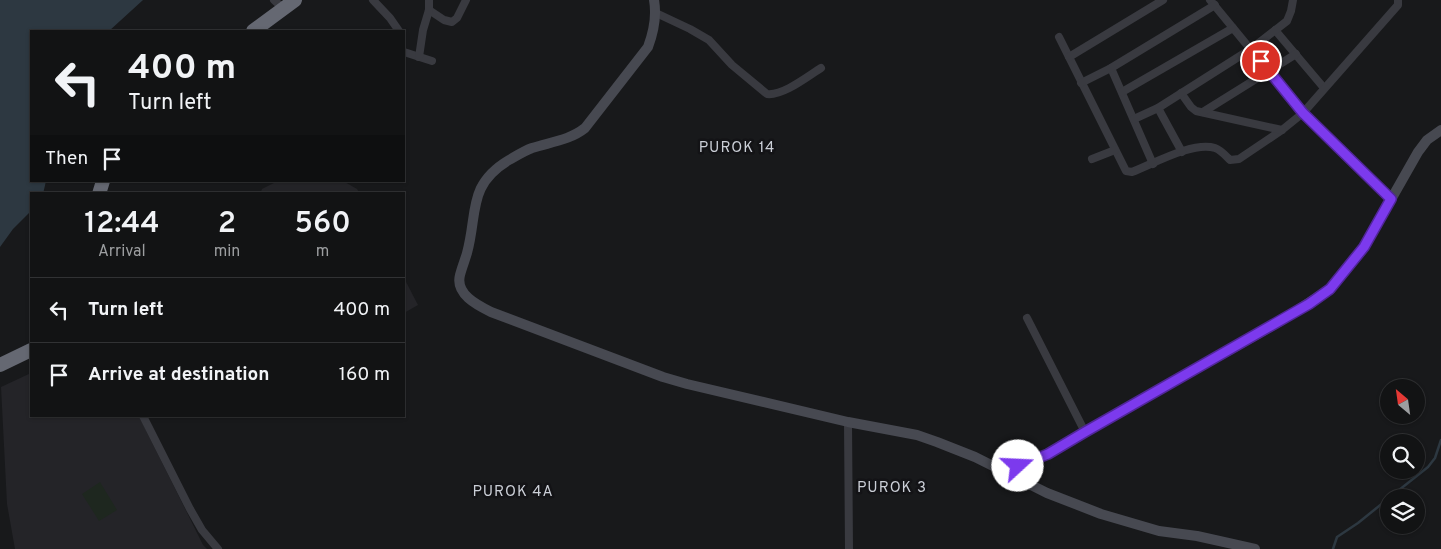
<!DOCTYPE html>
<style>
:root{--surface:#121314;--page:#1b1c1d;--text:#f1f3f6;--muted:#9c9ea0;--line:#313234}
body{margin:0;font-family:Overpass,sans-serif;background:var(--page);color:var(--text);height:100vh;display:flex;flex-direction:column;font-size:19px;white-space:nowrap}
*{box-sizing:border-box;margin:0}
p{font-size:16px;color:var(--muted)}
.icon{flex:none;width:28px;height:28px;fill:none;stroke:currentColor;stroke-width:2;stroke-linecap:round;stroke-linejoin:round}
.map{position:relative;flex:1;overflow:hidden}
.details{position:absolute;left:30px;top:192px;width:375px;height:225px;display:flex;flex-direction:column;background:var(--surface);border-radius:0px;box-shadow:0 1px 4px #0004,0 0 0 1px var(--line)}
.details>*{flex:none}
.guide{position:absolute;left:30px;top:30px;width:375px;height:152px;border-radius:0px;box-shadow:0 1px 4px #0004,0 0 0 1px var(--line);background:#121314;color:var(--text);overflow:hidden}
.needle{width:32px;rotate:331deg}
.fabs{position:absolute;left:1380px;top:379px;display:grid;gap:10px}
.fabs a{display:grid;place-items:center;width:45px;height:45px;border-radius:50%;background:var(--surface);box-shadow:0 1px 4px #0004,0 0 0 1px var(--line);font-size:25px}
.pin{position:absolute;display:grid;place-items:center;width:42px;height:42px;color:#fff;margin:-21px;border:2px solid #fff;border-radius:50%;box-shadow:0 1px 5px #0007}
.me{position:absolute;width:55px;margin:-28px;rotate:70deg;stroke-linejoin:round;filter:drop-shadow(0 0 4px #0008)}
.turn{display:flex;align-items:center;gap:18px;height:105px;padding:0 15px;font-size:22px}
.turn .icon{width:65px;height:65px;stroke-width:2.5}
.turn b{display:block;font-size:35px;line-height:42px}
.then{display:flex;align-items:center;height:48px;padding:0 15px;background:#0003;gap:10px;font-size:19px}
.eta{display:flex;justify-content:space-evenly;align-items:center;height:85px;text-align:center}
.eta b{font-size:30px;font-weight:600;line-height:35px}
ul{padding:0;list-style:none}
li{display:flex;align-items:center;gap:15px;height:65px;padding:0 15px;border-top:1px solid var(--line)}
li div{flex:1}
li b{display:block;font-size:19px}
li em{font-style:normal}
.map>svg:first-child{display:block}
</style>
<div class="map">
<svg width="1441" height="549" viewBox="0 0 1441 549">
<rect width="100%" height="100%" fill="#18191b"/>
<g fill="#242428">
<path d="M278,181H343L357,189L360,194H260L262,189Z"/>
<path d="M404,278L418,305L404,313Z"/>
<path d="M31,373V416H139L203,545L207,549H15L7,504L1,387Z"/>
</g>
<path fill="#1e271f" d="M100,482L117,510L99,521L82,494Z"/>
<path fill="#2d3841" d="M0,0H143L109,31H31V181H46L43,194H31V211L13,229L0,247Z"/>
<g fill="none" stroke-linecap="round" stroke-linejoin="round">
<g stroke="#2d3841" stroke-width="2.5">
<path d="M1389,498L1428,467L1435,458L1441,440"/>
<path d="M1333,549L1337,537L1358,523L1389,498"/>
</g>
<g stroke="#393a40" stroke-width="8">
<path d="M274,0L284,9"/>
<path d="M373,0L390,18L399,31"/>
<path d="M1210,0L1303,113L1391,199"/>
<path d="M429,10L444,20L452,22L457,18L466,0"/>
<path d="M656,13L690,29L709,40L732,65L767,94C783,96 808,76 821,68"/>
<path d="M1275,30L1324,88"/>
<path d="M1059,37L1126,171L1132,172C1153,164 1193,141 1215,148C1221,150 1226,156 1230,160L1239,159L1282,130L1303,113L1398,5V0"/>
<path d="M404,52L432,61"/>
<path d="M419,57L423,30L429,10V0"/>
<path d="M1069,57L1163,0"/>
<path d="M1111,68L1153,164"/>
<path d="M1081,83L1111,68L1215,5"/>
<path d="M1122,92L1233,28"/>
<path d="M1181,93L1191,107L1196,111L1282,130"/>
<path d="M1158,108L1182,152"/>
<path d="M1203,112L1296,54"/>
<path d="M1134,119L1158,108L1251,49L1287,21L1291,11L1293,0"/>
<path d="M1092,159L1115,150"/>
<path d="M1027,318L1085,432"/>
<path d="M143,416L190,509L202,530L218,549"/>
<path d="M848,422L849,549"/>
</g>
<g stroke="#474951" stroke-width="10">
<path d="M654,0C657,17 654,31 648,47L585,128C570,140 551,142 532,148C524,151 516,156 509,160C467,185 478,213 467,253C465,260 462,267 460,275C455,294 477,305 491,312L663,377L687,384L848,422L917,435L937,442L975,457L1047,493L1101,514L1159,531L1197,536L1255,549"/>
<path d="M1002,471L1048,454L1085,432L1279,322L1330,289L1364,247L1418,152L1427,140L1441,130"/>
</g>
<g stroke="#656872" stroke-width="14">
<path d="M253,31L295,0"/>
<path d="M99,194L103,181"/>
<path d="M0,365L31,350"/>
</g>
</g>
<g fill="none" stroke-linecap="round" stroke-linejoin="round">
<g stroke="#51269a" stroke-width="12">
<path id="route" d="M1018,466L1048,454L1085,432L1309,304L1330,289L1364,247L1391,199L1303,113L1261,61"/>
</g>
<use href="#route" stroke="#7c3aed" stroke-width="9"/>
</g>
<g text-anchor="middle" stroke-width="5" stroke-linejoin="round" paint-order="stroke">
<g font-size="15" letter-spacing="1" fill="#cbcfd7" stroke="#131316">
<text x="737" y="152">PUROK 14</text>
<text x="892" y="492">PUROK 3</text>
<text x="513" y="496">PUROK 4A</text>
</g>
</g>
</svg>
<div class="fabs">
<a><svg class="needle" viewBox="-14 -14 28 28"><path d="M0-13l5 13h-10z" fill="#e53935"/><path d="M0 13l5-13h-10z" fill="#9c9ea0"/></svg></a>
<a><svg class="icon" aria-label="search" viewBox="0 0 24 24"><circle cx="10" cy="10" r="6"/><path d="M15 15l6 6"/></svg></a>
<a><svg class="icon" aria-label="layers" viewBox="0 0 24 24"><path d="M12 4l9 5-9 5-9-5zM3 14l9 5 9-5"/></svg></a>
</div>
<div class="pin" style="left:1261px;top:61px;background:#d93025"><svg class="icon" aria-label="arrive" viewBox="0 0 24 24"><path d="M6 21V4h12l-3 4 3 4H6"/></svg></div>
<svg class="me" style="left:1018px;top:466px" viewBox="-20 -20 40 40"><circle r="19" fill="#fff"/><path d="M0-13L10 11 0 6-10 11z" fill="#7c3aed"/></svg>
<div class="guide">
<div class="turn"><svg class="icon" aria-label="left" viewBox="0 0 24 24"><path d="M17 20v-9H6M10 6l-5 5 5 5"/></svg><div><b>400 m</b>Turn left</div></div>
<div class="then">Then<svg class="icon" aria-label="arrive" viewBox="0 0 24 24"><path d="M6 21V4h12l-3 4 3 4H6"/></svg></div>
</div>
<section class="details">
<div class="eta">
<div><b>12:44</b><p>Arrival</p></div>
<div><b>2</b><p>min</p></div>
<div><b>560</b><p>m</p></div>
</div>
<ul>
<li><svg class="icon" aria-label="left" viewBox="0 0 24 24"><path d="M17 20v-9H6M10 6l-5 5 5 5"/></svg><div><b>Turn left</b></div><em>400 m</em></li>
<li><svg class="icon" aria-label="arrive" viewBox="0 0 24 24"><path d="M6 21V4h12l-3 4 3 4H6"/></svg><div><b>Arrive at destination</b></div><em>160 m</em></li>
</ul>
</section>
</div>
